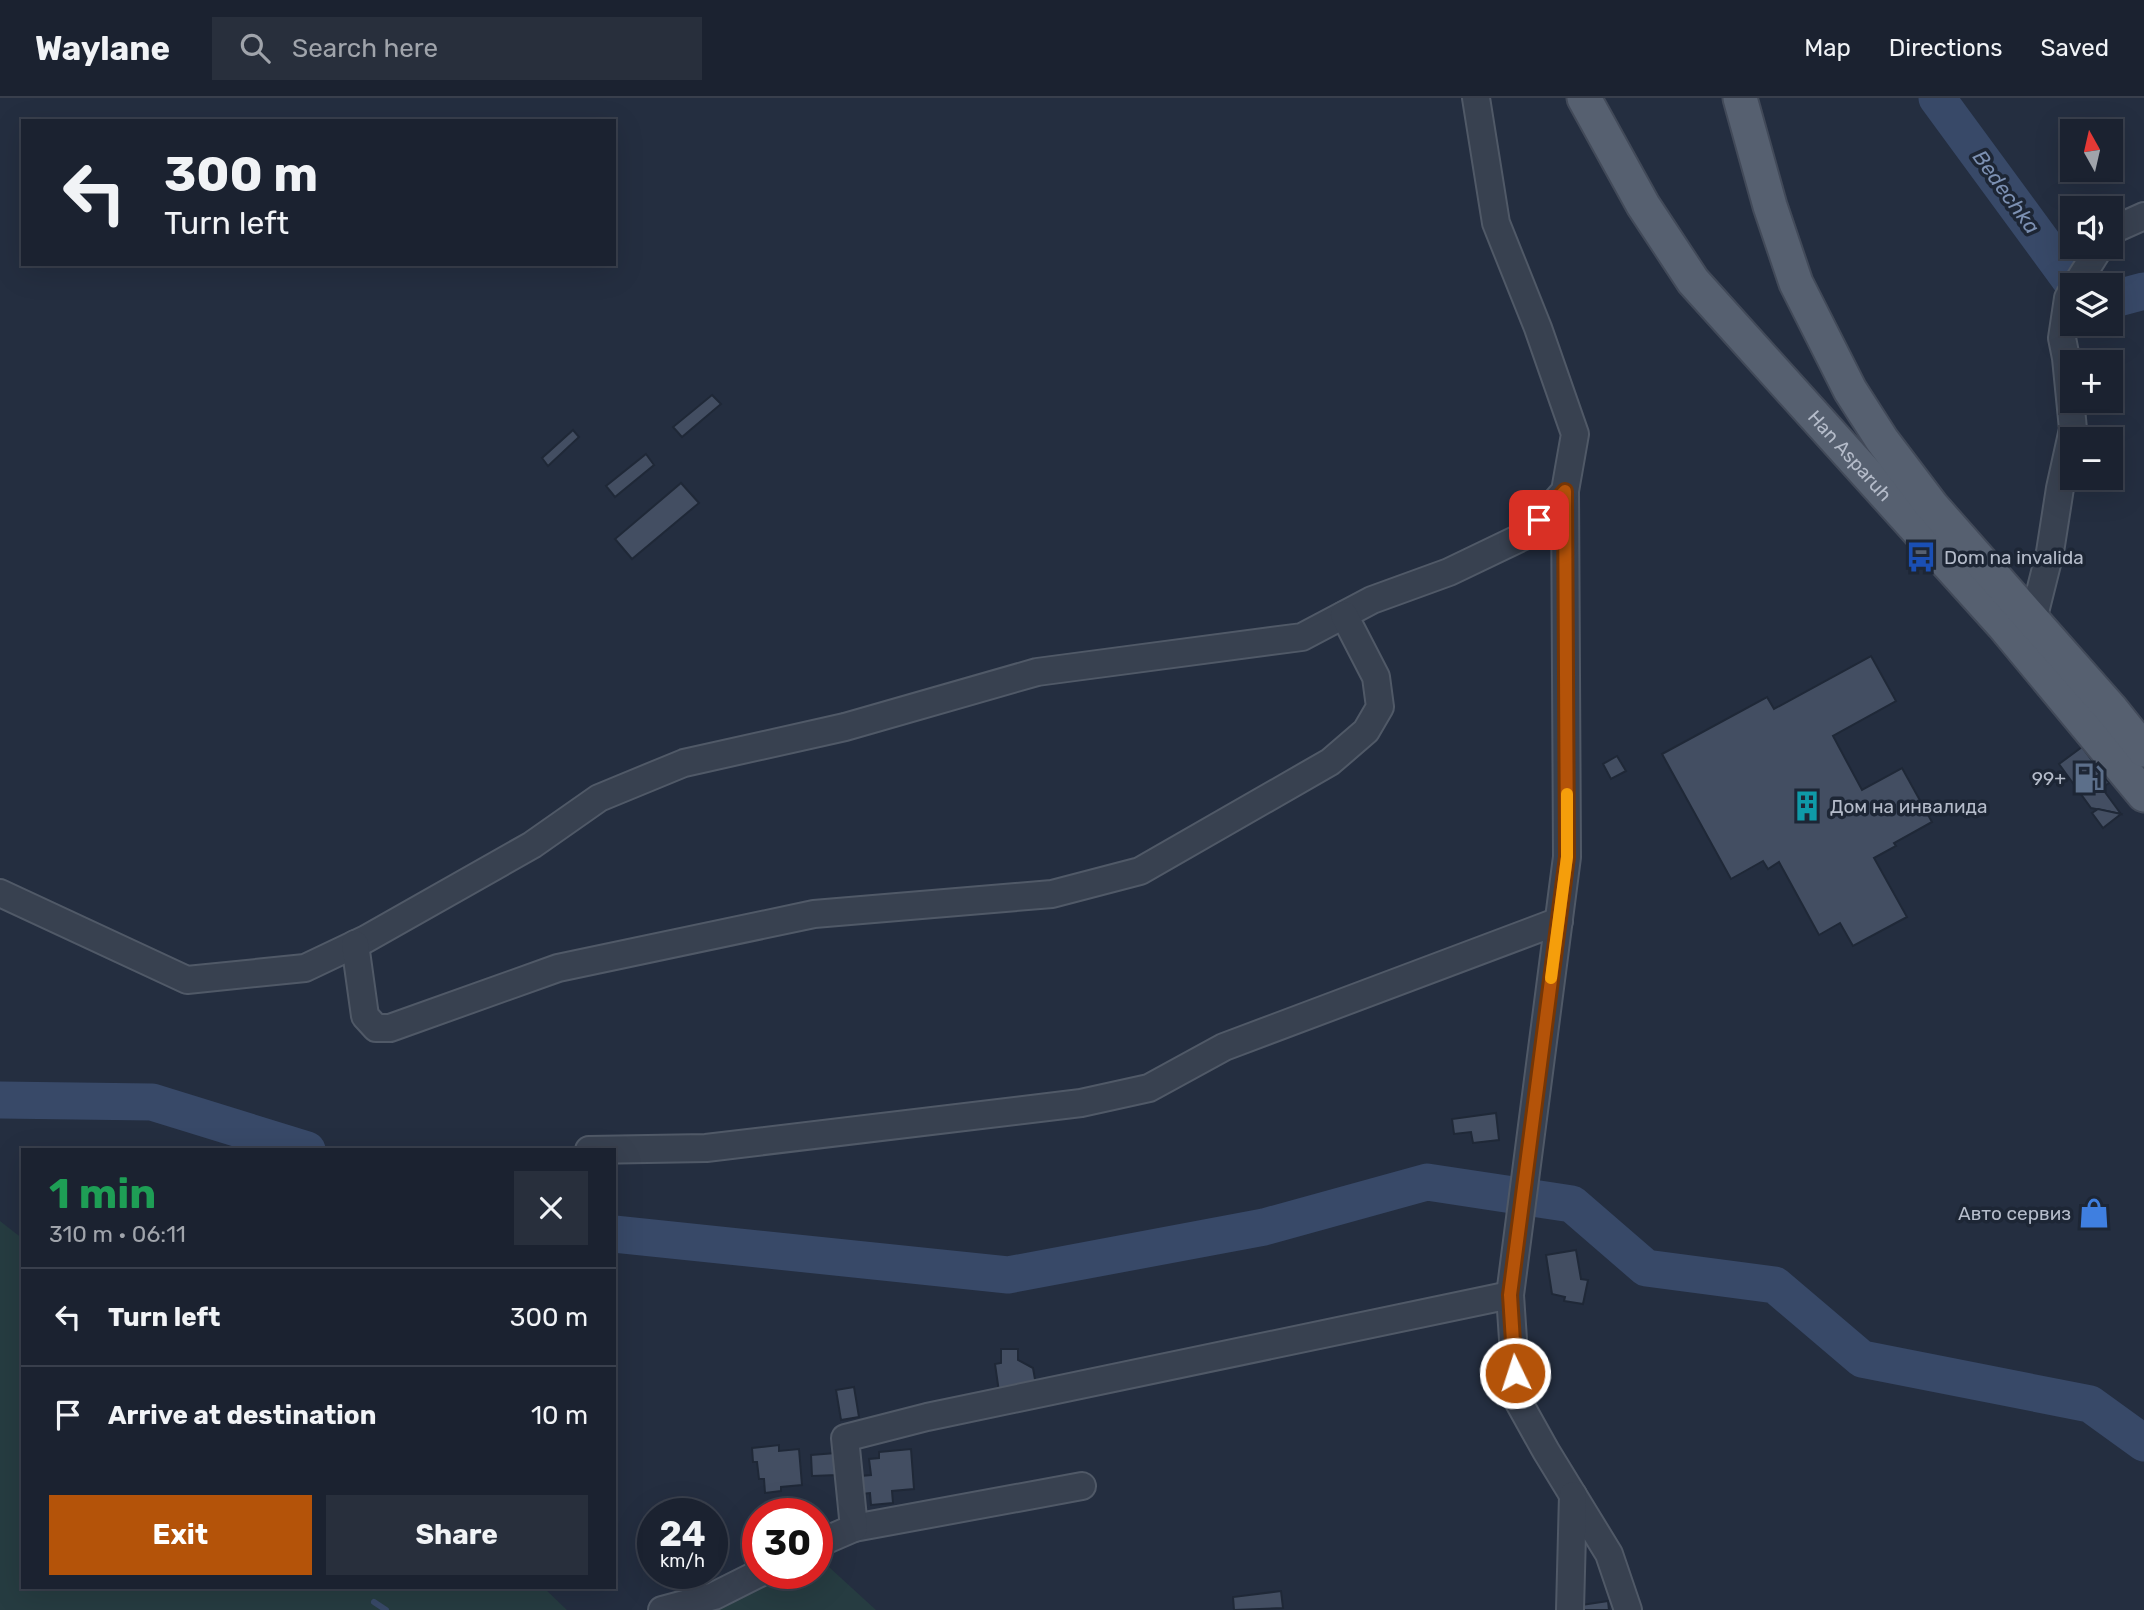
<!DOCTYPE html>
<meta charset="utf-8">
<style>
:root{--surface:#1b2230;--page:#282f3c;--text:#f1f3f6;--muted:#a0a4ab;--line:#393f4c;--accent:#b45309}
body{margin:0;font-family:Rubik,sans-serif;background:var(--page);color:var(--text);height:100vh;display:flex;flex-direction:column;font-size:26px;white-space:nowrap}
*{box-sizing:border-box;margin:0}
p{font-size:23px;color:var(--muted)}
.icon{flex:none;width:38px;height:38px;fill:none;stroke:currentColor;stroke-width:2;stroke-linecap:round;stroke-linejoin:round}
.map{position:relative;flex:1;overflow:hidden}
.panel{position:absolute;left:21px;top:1050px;width:595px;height:441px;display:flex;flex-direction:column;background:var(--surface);border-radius:0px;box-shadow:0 7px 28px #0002,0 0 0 2px var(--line)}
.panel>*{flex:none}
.guide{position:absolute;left:21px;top:21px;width:595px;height:147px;border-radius:0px;box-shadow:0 7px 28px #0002,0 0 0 2px var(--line);background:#1b2230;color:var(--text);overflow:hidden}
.needle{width:46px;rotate:352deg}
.controls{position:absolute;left:2060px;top:21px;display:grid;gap:14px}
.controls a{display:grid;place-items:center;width:63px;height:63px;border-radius:0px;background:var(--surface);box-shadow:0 7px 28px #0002,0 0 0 2px var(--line);font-size:35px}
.speed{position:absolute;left:637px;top:1400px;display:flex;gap:14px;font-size:35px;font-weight:700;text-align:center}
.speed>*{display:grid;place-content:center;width:91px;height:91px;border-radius:50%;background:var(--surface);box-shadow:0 7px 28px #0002,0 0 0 2px var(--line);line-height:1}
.speed small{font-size:18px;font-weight:400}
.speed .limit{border:10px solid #d22;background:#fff;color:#111}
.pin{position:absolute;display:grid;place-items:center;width:60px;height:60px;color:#fff;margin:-30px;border-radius:14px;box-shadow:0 4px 10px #0006}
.me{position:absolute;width:77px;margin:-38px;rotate:356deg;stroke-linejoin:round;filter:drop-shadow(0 0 5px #0008)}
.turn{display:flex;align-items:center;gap:24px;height:147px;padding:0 28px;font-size:32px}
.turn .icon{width:91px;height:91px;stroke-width:2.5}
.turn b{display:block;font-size:49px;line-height:60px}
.round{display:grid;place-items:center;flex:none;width:74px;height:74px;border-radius:0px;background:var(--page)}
.headline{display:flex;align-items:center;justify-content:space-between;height:119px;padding:0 28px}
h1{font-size:42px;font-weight:700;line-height:52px;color:#1e9e55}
.primary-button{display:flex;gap:14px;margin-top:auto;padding:14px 28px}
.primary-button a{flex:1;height:80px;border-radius:0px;background:var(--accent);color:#fff;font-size:28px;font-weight:700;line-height:80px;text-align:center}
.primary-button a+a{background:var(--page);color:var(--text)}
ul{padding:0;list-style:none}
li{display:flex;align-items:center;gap:21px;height:98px;padding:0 28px;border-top:2px solid var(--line)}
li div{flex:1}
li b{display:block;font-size:26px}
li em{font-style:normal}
header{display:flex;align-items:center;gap:42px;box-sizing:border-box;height:98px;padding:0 35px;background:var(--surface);border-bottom:2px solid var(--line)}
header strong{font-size:33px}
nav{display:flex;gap:38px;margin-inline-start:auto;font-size:24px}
.search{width:490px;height:63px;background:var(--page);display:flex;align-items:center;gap:18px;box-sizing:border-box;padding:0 24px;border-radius:0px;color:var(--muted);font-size:26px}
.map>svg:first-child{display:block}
</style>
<header>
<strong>Waylane</strong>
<div class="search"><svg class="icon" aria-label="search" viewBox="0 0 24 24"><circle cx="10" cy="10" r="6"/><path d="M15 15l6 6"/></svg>Search here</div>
<nav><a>Map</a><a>Directions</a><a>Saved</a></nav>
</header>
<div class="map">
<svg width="2144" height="1512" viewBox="0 0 2144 1512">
<rect width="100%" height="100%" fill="#242e40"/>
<g fill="#263c41">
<path d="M0,1123L23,1141V1489H543L567,1512H0Z"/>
<path d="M817,1458L876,1512H646L758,1467V1475H817Z"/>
</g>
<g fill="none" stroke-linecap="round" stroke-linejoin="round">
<path stroke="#384968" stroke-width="6" d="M374,1504L386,1512"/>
<g stroke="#384968" stroke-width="37">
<path d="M1937,0L2074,187"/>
<path d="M2110,200L2114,201L2144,193"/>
<path d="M0,1002L152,1004L307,1052"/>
<path d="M614,1136L1008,1177L1264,1129L1427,1084L1572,1106L1646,1170L1775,1187L1862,1261L2090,1306L2144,1345"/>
</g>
</g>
<g fill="#434e62" stroke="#1f2837" stroke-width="2">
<path d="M712,297L721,306L682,339L673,329Z"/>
<path d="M573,332L579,339L548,368L542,360Z"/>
<path d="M646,356L654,367L615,399L606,388Z"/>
<path d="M681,385L699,405L632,461L615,441Z"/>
<path d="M1871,558L1896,603L1833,638L1862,692L1902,670L1932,724L1894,745L1896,748L1874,760L1907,819L1853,848L1840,825L1819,837L1779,764L1768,771L1763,763L1731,781L1662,656L1767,599L1774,611Z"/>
<path d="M2082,649L2109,685L2102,690L2121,716L2091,710L2059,666Z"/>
<path d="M1617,658L1626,673L1611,681L1603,666Z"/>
<path d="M2098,711L2121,716L2103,730L2092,715Z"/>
<path d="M1496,1015L1499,1042L1473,1045L1471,1034L1454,1036L1452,1021Z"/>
<path d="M1576,1152L1581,1181L1588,1182L1583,1206L1564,1203L1565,1199L1552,1196L1546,1157Z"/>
<path d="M1001,1251H1018V1262L1033,1270L1036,1287L999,1294L995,1266L1001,1265Z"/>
<path d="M854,1289L859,1319L841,1322L836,1292Z"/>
<path d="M779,1347V1353L799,1351L802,1387L781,1389V1393L765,1395L764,1381H759L757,1364H753L752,1350Z"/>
<path d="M911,1351L914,1391L892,1393L893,1405L871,1407L870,1395L861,1396L860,1378L871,1377L869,1361L879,1360V1354Z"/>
<path d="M836,1355L837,1377L812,1378L811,1357Z"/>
<path d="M1281,1493L1283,1510L1234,1512L1233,1499Z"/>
<path d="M1608,1503L1609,1512H1576L1575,1508Z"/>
</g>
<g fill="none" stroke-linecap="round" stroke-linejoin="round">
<g stroke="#505967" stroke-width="30">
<g id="minor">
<path d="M2110,136L2115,131L2144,118"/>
<path d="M2076,187L2100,149"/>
<path d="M1565,393L1567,759L1510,1197L1517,1301L1546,1353L1609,1456L1628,1512"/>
<path d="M2033,522L2050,454L2060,390L2073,331L2066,260L2062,240L2068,200L2072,193"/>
<path d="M0,795L187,882L305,870L366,841L532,747L599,700L684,665L845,629L1037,574L1302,539L1372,502L1449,474L1526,437L1565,393L1575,336L1538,230L1496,125L1476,0"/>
<path d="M355,846L365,918L376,930H390L558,870L814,816L1052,796L1140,773L1330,664L1366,633L1380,609L1376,579L1344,517"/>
<path d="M589,1052L706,1050L1081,1005L1149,990L1224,949L1559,823"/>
<path d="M854,1430L1082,1388"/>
<path d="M817,1446L854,1430L845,1340L927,1319L1510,1197"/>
<path d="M662,1512L714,1498L760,1475"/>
<path d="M1570,1512L1573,1397"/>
</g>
</g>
<g stroke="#424a59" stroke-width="37">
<g id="major">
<path id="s1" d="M1584,0L1643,107L1693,183L2003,527L2144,697"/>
<path d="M1740,0L1770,108L1796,185L1850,292L1882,342L1932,408L2112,612L2144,652"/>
</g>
</g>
<use href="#minor" stroke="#384150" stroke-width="26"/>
<use href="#major" stroke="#566070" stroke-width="33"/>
</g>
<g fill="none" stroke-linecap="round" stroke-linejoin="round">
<g stroke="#753606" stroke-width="18">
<path id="route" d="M1515,1275L1510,1197L1567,759L1565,393L1539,422"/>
</g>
<use href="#route" stroke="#b45309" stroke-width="12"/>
<path stroke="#f59e0b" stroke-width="12" d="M1551,880L1567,759V696"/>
</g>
<defs>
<g id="bus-bare" transform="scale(2.415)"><path d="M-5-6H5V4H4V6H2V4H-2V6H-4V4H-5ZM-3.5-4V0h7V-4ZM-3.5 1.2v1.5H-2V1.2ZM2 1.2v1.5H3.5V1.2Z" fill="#1a4fb4" stroke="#1d2635" stroke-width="2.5" paint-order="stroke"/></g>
<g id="fuel-bare" transform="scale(2.415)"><path d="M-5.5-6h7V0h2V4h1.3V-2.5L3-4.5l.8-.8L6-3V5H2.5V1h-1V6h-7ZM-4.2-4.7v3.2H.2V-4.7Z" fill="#5c6f8a" stroke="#1d2635" stroke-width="2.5" paint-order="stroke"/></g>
<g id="building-bare" transform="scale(2.415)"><path d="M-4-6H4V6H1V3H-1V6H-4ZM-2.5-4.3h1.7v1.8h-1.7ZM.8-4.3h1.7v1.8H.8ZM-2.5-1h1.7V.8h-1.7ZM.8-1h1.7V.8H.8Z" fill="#0f9aa8" stroke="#1d2635" stroke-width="2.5" paint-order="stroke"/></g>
<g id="shop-bare" transform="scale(2.415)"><path d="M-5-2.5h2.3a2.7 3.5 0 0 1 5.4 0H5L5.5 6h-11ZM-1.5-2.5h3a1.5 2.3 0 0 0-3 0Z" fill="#3f7fe0" stroke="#1d2635" stroke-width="2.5" paint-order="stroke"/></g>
</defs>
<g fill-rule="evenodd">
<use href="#bus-bare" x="1921" y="459"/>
<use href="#fuel-bare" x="2089" y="680"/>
<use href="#building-bare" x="1807" y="708"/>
<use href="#shop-bare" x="2094" y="1115"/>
</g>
<g text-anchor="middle" stroke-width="7" stroke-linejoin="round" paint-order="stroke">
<g font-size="19" fill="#b5bcca" stroke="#1d2635">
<text dy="7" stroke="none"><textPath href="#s1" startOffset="448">Han Asparuh</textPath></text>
</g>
<g font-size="19" fill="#b5bcca" stroke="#1d2635" text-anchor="start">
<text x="1944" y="466">Dom na invalida</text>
<text x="2066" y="687" text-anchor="end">99+</text>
<text x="1830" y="715">Дом на инвалида</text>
<text x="2071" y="1122" text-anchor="end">Авто сервиз</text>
</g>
<g font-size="21" font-style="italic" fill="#7c90b2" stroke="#1d2635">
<text transform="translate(2006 94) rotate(54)" y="7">Bedechka</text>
</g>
</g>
</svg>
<div class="controls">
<a><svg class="needle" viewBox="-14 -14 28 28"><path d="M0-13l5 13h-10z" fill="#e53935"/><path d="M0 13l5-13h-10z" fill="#a0a4ab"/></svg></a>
<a><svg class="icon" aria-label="sound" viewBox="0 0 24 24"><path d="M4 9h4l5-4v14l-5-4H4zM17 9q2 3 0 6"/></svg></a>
<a><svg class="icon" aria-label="layers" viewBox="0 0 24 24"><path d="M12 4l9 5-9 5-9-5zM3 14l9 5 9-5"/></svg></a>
<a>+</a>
<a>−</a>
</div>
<div class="speed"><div>24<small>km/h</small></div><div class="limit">30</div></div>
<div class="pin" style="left:1539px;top:422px;background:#d93025"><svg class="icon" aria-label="arrive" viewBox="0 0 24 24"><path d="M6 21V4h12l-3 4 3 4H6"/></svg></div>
<svg class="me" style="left:1515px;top:1275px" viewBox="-20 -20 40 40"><circle r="17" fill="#b45309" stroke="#fff" stroke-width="3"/><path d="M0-11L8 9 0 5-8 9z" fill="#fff"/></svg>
<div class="guide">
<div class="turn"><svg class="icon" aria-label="left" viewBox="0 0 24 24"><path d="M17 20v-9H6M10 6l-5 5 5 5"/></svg><div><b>300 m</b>Turn left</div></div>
</div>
<section class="panel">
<div class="headline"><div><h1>1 min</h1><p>310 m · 06:11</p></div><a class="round"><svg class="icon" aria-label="close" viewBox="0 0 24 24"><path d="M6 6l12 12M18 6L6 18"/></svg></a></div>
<ul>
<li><svg class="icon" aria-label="left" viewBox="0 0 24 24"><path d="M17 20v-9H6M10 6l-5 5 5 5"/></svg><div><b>Turn left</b></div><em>300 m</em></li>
<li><svg class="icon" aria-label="arrive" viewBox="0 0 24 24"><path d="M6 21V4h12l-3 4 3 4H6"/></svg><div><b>Arrive at destination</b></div><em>10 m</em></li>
</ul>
<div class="primary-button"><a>Exit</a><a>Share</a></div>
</section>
</div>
